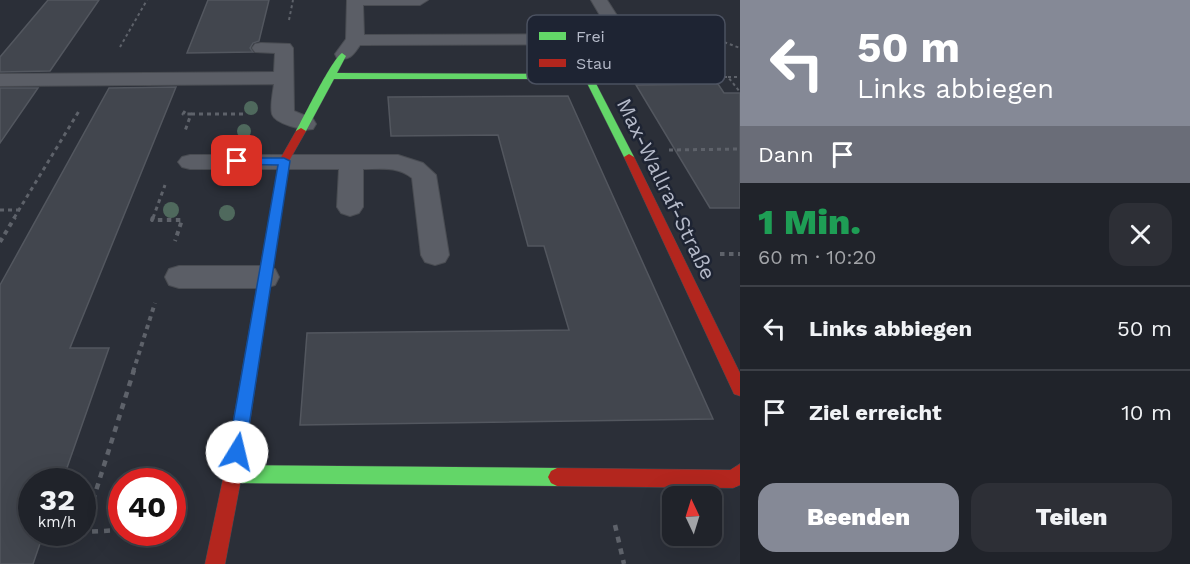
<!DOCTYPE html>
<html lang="de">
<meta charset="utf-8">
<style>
:root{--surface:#20232a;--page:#2d2f36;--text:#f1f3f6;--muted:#a2a4a8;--line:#3d4047;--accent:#858996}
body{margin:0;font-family:"Work Sans",sans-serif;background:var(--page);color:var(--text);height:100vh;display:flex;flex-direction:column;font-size:22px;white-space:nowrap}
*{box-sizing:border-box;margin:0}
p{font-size:20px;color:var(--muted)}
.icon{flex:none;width:33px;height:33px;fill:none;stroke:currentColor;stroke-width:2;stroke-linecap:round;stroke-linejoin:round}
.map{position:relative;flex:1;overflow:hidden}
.sheet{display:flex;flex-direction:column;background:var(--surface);width:450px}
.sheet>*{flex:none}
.hud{background:#858996;color:#fff;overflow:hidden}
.needle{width:39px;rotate:356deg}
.fabs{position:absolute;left:662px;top:486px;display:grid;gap:12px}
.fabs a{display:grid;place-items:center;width:60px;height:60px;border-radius:12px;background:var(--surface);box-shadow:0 6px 24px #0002,0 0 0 2px var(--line);font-size:30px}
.speed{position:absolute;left:18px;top:468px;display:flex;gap:12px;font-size:30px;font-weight:700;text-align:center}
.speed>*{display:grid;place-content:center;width:78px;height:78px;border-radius:50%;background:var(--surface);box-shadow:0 6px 24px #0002,0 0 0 2px var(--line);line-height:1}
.speed small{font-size:15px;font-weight:400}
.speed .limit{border:9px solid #d22;background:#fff;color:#111}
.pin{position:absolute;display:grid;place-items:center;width:51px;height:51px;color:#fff;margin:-26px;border-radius:12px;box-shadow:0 3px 9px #0006}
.me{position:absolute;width:66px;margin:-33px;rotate:9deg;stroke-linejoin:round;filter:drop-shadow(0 0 4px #0008)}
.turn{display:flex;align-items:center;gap:21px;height:126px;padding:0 18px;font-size:27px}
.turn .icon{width:78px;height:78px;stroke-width:2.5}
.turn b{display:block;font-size:42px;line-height:51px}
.then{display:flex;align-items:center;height:57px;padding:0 18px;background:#0003;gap:12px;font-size:22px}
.round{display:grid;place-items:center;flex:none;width:63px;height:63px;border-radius:18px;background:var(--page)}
.headline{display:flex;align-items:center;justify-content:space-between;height:102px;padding:0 18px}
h1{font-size:36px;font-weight:800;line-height:45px;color:#1e9e55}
.button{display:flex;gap:12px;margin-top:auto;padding:12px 18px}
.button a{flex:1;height:69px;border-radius:18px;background:var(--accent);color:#fff;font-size:24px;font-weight:800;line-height:69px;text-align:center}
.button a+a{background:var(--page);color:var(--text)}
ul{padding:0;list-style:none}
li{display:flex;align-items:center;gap:18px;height:84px;padding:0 18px;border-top:2px solid var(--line)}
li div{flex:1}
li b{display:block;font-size:22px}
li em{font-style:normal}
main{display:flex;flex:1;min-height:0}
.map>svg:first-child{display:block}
</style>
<main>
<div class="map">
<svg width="740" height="564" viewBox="0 0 740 564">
<rect width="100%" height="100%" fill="#2b2f38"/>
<g fill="#42464e" stroke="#53575f" stroke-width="1.5">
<path d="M48,0H99L50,71L0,72V57Z"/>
<path d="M208,0H269L259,41L253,43L250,48L253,52L187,53Z"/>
<path d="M718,84L724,93H740V208H710L636,85Z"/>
<path d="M176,87L70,348H109L62,482H32V532H44L33,564H0V285L109,88Z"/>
<path d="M0,88H38L0,143Z"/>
<path d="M568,96L713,419L300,425L307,333L569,330L544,246H528L498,135L391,136L388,97Z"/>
</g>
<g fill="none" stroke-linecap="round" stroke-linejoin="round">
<g stroke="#494c52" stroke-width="2">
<g id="lane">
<path d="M347,0H428L420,5H363L364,35L611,34L591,0H607L632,39L629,43L623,44L360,45C353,55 350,61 337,58L335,54L346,39Z"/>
<path d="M261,43L290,44L293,48L294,111L313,119L316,124L313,129C304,131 275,124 272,114C270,106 273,92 274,84L0,86V74L274,72L275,53L255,52L252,48L255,44Z"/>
<path d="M190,155H398L423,163L436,175L449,255L445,262L435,265L425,262L421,255L412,178C398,166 380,169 363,169V207L359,213L350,216L341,213L337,207L339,169H190L182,167L178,162L182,157Z"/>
<path d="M179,266H265L275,269L279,277L275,285L265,288H179L169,285L165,277L169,269Z"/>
</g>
</g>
<g stroke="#494c52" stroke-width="1">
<g id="fast">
<path d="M342,53L346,56L337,73L591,74L634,157L629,160L624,157L585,79H334L306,131L301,134L297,133L296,131C304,117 332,59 342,53Z"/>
<path d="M233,465L557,468L563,471L566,477L563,483L557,486L233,483L227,480L224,474L227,468Z"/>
</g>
</g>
<g stroke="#494c52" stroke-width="1">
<g id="jam">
<path d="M301,128L306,131L289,161L242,474L225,564H205L224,474L279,161L296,131Z"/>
<path d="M629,154L634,157L740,373V396L734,394L624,157Z"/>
<path d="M740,464V485L733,488L557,486L551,483L548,477L551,471L557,468L730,470Z"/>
</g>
</g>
<g stroke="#5e626a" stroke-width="2" stroke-dasharray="3 3" stroke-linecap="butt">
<path d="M289,20L293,0"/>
<path d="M713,38L740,48"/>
<path d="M120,47L147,0"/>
<path d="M628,77H728L740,92"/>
<path d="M728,77H740"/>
</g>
<g stroke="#5e626a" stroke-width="3" stroke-dasharray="4 4" stroke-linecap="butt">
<path d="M185,111L183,114H191L185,131"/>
<path d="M191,114H247"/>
<path d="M669,150L740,149"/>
<path d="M0,210H20"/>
<path d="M14,218L79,111"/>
<path d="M153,218L165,185"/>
</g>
<g stroke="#5e626a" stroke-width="4" stroke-dasharray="4.5 4.5" stroke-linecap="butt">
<path d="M153,217L152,220H182L175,241"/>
<path d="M0,242L15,217"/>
<path d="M720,254H740"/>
<path d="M133,372L155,303"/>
</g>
<g stroke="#5e626a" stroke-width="4.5" stroke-dasharray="6 6" stroke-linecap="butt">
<path d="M615,525L624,564"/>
<path d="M122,530L83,532L134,370"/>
</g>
<use href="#lane" fill="#5b5e66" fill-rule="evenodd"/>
<use href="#fast" fill="#63d668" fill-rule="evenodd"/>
<use href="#jam" fill="#b3261e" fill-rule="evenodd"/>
</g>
<g fill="#4f695d">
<circle cx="251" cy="108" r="7"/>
<circle cx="244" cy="131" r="7"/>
<circle cx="171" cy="210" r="8"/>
<circle cx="227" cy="213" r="8"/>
</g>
<path fill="#1a73e8" stroke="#114b97" stroke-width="1.5" d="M237,158H284L290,161L245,452L243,458L237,461L231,458L228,452L278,165L233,164L231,161Z"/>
<g text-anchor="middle" stroke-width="5" stroke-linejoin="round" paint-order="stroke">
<g font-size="21" fill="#b5bac9" stroke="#1e2433">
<text transform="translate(666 189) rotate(64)" y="7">Max-Wallraf-Straße</text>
</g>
</g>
<rect x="527" y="15" width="198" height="69" rx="9" fill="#1e2433" stroke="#4b5160" stroke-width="1.5"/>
<rect x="539" y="32" width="27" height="8" fill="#63d668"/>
<rect x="539" y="59" width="27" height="8" fill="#b3261e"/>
<g font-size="16" fill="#b5bac9">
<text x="576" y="42">Frei</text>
<text x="576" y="69">Stau</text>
</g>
</svg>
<div class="fabs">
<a><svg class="needle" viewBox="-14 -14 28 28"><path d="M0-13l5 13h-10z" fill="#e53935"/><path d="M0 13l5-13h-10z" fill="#a2a4a8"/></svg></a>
</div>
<div class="speed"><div>32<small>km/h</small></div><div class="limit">40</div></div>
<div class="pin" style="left:237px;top:161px;background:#d93025"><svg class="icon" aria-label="arrive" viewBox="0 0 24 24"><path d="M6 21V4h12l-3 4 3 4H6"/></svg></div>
<svg class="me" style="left:237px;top:452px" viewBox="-20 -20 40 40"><circle r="19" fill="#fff"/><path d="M0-13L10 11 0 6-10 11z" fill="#1a73e8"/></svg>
</div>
<section class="sheet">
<div class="hud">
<div class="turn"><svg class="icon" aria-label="left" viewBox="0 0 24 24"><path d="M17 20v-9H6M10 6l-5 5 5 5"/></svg><div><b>50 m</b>Links abbiegen</div></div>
<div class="then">Dann<svg class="icon" aria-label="arrive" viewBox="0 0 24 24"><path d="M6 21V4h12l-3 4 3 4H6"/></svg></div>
</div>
<div class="headline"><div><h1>1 Min.</h1><p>60 m · 10:20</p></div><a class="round"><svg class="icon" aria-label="close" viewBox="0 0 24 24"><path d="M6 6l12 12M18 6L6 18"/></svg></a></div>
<ul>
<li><svg class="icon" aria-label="left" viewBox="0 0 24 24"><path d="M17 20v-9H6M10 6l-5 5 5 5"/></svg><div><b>Links abbiegen</b></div><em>50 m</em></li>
<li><svg class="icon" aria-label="arrive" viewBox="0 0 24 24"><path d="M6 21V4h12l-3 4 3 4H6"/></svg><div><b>Ziel erreicht</b></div><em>10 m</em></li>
</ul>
<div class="button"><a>Beenden</a><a>Teilen</a></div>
</section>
</main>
